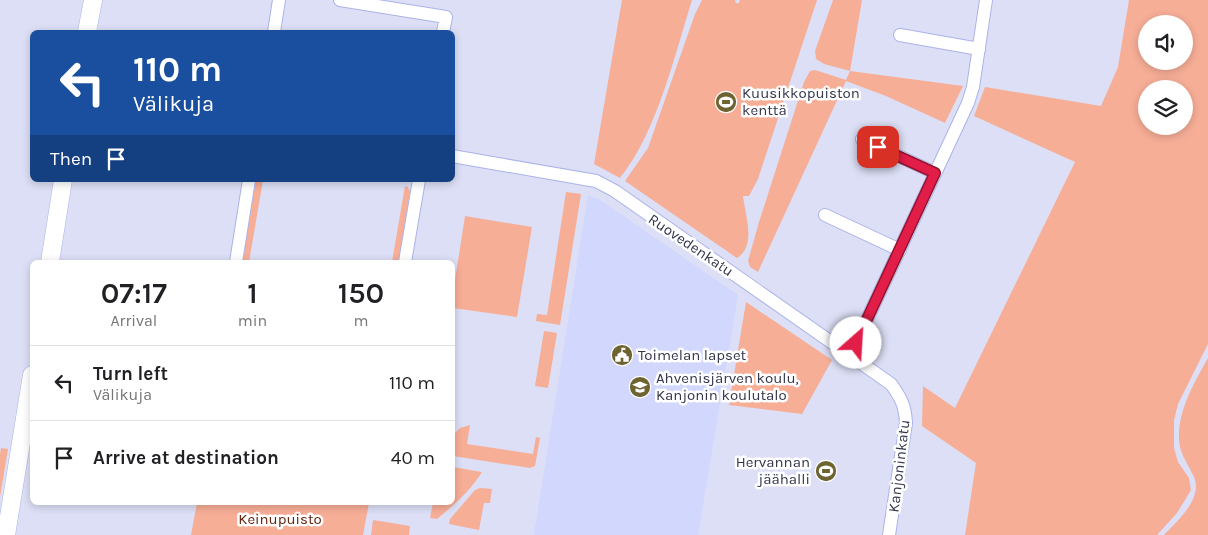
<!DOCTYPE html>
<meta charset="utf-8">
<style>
:root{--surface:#fff;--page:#f6f6f6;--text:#202124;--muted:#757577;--line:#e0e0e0}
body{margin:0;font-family:Karla,sans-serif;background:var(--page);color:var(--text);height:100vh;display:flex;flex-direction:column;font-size:19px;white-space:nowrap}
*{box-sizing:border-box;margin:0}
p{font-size:16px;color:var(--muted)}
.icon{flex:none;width:28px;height:28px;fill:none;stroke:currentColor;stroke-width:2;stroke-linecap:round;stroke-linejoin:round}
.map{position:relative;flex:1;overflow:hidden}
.side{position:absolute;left:30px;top:260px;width:425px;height:245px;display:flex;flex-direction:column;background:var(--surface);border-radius:8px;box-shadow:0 2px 8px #0003}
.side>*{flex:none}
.guide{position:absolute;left:30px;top:30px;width:425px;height:152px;border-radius:8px;box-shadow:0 2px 8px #0003;background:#1a4fa0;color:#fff;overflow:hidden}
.buttons{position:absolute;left:1138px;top:15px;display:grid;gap:10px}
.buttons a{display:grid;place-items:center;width:55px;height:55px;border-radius:50%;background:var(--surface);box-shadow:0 2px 8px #0003;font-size:25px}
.pin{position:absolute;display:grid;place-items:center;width:42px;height:42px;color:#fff;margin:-21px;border-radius:10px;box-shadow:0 2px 8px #0006}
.me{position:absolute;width:55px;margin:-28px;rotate:26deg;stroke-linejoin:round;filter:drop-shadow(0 0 4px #0008)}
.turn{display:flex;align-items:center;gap:18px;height:105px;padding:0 20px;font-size:22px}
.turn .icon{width:65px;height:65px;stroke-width:2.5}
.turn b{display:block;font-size:35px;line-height:42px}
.then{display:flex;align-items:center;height:48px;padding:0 20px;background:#0003;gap:10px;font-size:19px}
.eta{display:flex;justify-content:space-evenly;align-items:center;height:85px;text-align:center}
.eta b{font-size:30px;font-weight:600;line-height:35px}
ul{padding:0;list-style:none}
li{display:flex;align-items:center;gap:15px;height:75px;padding:0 20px;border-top:1px solid var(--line)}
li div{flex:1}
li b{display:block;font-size:19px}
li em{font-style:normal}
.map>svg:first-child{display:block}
</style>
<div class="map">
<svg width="1208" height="535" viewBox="0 0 1208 535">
<rect width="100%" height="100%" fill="#dcdff5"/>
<path fill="#d1d7fd" d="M588,195L600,200L738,295L698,535H534Z"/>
<g fill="#f7ae97" fill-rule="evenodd">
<path d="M622,0H692C674,57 657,132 620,178L594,164Z"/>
<path d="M702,0H735L736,3H739L740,0H817L758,179L749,196H743C745,214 757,246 737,258L625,181L648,148L695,14Z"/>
<path d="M833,0H862L850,71L963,86L945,123L886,96L846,81L758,272L750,267L748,261L759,222L804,82L810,71L815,70L846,80L850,71L824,64L816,59L815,51Z"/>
<path d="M1129,0H1208V344L1178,404L1174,420V448L1178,462L1189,478L1191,490L1177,513L1157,535H965L976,463L922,426L923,386L955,408L1075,162L974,116L985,87L1101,106L1118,67ZM1146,24H1184V61H1146ZM1146,89H1184V126H1146Z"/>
<path d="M256,180H263L249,262H242Z"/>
<path d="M405,186L408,187L410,192L399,262H392Z"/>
<path d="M566,192L581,194L560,325L536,321L537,314L547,315Z"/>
<path d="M465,216L532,227L517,317L453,308V293Z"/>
<path d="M746,302L832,360L802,414L729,405Z"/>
<path d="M544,331L557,333L548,388L535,386Z"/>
<path d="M1208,358V535H1164C1179,519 1206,496 1192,473C1186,461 1179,452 1179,438C1178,410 1195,381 1208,358Z"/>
<path d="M470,425L467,444L533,454L536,437L540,438L535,466L530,468L453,456V435L460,428Z"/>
<path d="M1,448L8,449L0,497V454Z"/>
<path d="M453,467L482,472C470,491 454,505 437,519L430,518L433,503L452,502Z"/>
<path d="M480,488L492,489L490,503H484L479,530L449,524L450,519L475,490Z"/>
<path d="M197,503V502L369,503L363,535H191Z"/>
<path d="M373,520L410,526L409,535H371Z"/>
</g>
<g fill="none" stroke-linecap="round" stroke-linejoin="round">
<g stroke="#abb3e8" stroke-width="14">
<g id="minor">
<path d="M340,0L446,17L443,32"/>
<path d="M274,32L279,0"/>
<path d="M900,35L979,49"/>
<path d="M862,139L935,173"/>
<path d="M452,156L596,181L615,191L891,384C901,398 905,405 906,423L889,535"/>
<path d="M825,215L900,250"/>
<path d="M236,262L249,180"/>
<path d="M405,262L419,180"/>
<path d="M847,353L856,343L968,103L973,87L986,0"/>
</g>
</g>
<g stroke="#abb3e8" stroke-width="19">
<g id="secondary">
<path d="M87,32L93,0"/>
<path d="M50,262L63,180"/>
<path d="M6,535L32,375"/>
</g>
</g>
<use href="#minor" stroke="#fff" stroke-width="12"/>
<use href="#secondary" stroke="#fff" stroke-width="18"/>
</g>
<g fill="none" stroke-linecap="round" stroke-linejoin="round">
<g stroke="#92132f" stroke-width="12">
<path id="route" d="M856,343L935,173L878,147"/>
</g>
<use href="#route" stroke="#e11d48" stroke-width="9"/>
</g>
<defs>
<g id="stadium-disc" transform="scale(1.125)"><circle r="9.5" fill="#6e6431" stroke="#fff"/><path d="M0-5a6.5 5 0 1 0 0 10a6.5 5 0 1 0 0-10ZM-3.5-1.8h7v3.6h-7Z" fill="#fff"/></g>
<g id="civic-disc" transform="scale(1.125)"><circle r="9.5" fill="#6e6431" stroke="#fff"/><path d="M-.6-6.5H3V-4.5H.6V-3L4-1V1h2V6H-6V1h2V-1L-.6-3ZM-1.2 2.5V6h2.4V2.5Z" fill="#fff"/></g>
<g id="school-disc" transform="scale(1.125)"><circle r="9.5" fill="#6e6431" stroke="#fff"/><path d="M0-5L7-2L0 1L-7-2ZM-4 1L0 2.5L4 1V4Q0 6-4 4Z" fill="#fff"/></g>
</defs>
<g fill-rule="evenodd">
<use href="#stadium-disc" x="726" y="102"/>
<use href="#civic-disc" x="622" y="355"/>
<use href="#school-disc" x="640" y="387"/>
<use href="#stadium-disc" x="826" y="471"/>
</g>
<g text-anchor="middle" stroke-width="5" stroke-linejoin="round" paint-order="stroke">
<g font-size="15" fill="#33364c" stroke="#fff" text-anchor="start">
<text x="742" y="98">Kuusikkopuiston<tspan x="742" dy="17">kenttä</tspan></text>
<text x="638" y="360">Toimelan lapset</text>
<text x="656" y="383">Ahvenisjärven koulu,<tspan x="656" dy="17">Kanjonin koulutalo</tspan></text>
<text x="810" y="467" text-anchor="end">Hervannan<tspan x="810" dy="17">jäähalli</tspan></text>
</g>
<g font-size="15" fill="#33364c" stroke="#fff">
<text transform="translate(691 245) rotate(34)" y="5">Ruovedenkatu</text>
<text transform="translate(899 466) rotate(-83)" y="5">Kanjoninkatu</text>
</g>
<g font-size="15" fill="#63220c" stroke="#fff">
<text x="280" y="524">Keinupuisto</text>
</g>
</g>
</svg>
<div class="buttons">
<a><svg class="icon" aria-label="sound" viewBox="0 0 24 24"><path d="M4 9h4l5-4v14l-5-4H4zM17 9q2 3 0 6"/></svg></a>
<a><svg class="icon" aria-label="layers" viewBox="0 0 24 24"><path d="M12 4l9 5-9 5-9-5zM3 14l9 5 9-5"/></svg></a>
</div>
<div class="pin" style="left:878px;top:147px;background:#d93025"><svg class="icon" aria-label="arrive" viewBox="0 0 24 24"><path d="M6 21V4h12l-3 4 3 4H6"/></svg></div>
<svg class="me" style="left:856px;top:343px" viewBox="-20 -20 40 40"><circle r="19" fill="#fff"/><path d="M0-13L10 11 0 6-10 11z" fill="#e11d48"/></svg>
<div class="guide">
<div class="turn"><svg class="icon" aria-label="left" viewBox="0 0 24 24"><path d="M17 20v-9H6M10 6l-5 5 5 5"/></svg><div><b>110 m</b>Välikuja</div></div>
<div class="then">Then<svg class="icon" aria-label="arrive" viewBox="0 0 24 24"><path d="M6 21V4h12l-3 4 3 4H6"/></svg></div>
</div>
<section class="side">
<div class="eta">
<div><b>07:17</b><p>Arrival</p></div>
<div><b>1</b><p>min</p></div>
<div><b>150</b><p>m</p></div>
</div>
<ul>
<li><svg class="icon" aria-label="left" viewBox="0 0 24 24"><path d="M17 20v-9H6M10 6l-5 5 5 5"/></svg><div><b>Turn left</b><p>Välikuja</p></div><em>110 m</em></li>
<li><svg class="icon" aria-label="arrive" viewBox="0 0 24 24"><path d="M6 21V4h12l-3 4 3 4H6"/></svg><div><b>Arrive at destination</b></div><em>40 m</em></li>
</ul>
</section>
</div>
